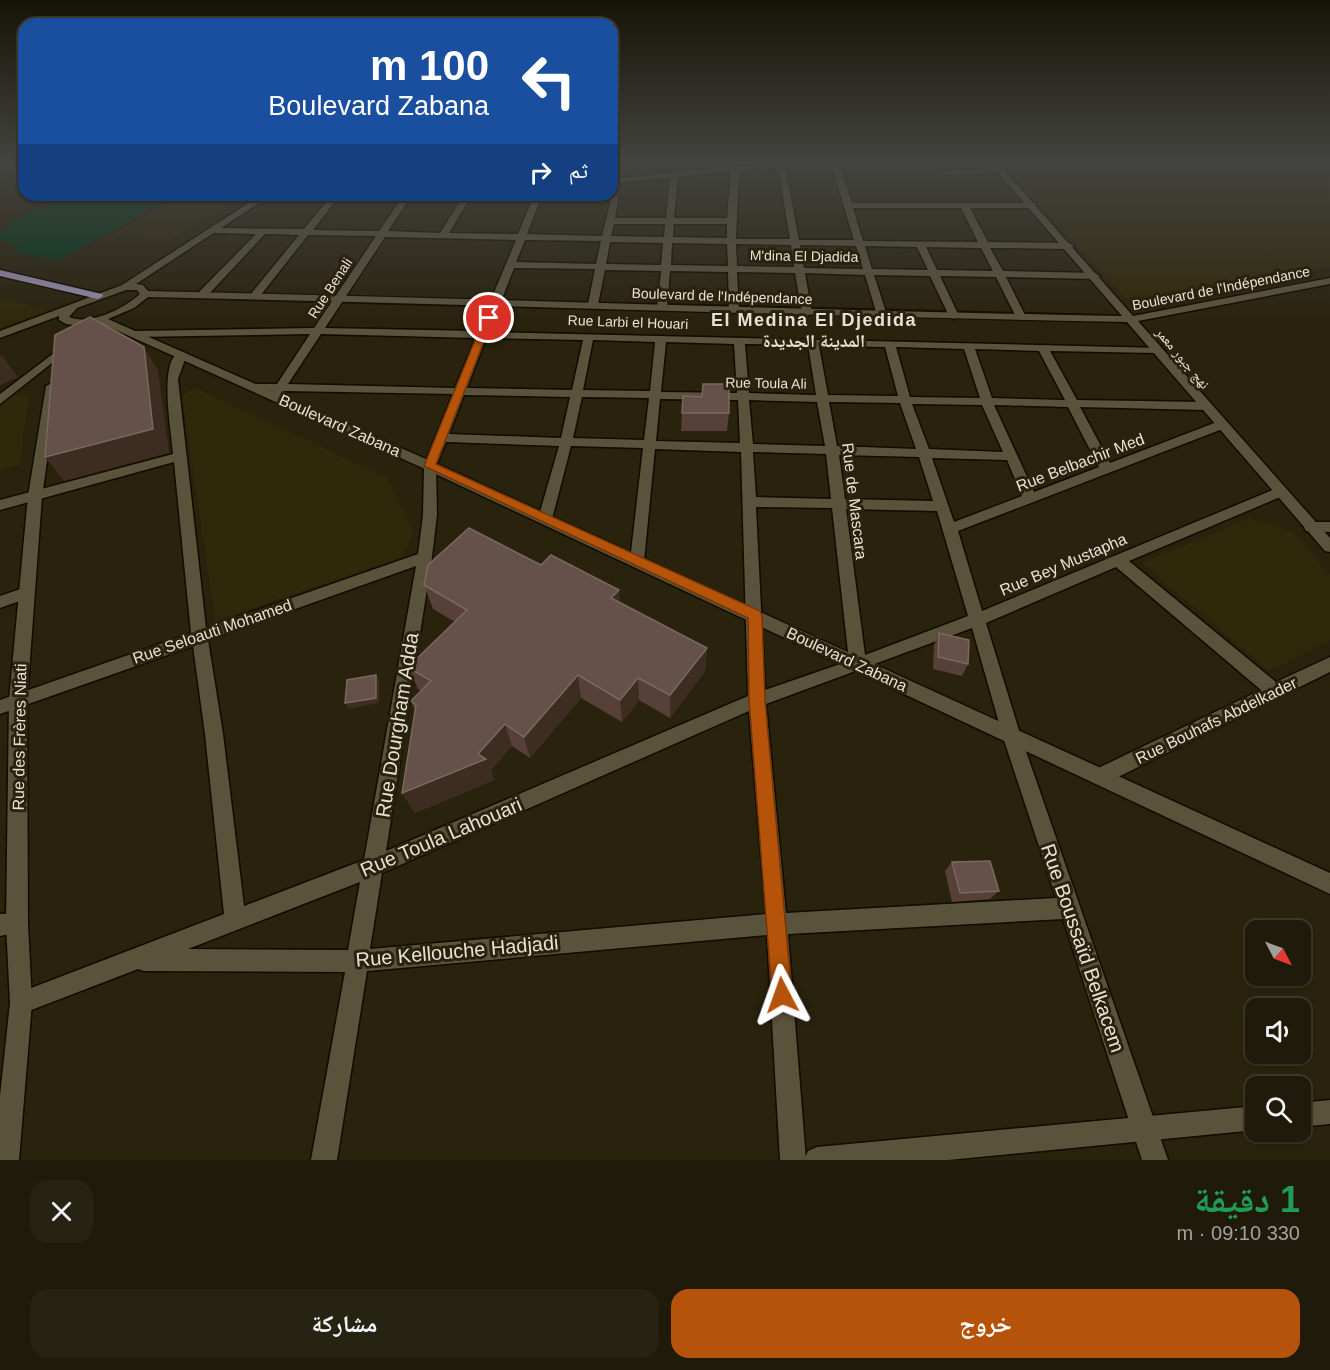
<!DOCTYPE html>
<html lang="ar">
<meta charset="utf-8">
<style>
:root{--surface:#1f1a0a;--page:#272313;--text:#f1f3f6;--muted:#a1a19c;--line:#3c382b;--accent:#b45309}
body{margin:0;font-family:Helvetica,"Noto Naskh Arabic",sans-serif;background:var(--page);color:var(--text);direction:rtl;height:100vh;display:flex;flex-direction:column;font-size:22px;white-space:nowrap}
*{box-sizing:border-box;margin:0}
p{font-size:20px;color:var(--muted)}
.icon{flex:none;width:33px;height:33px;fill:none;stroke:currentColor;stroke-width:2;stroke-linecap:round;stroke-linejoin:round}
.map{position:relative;height:1160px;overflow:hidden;direction:ltr}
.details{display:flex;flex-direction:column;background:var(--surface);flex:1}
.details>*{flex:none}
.guide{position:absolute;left:18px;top:18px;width:600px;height:183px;border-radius:18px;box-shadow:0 2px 4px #0004,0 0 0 2px var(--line);direction:rtl;background:#1a4fa0;color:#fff;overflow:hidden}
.needle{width:39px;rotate:131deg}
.fabs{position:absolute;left:1245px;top:920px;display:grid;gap:12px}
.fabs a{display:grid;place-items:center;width:66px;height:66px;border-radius:12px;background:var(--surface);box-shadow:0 2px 4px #0004,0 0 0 2px var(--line);font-size:30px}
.pin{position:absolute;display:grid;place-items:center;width:51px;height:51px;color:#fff;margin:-26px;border:3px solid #fff;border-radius:50%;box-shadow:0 2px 6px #0007}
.me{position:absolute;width:66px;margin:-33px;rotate:356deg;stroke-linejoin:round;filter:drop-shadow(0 0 4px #0008)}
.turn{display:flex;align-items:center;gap:21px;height:126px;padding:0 30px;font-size:27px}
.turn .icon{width:78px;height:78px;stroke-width:2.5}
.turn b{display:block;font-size:42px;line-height:51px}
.then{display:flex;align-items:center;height:57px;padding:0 30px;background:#0003;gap:12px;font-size:22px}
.round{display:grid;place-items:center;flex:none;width:63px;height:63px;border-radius:18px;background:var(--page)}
.head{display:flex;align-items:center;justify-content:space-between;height:102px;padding:0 30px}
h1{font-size:36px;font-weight:700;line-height:45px;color:#1e9e55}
.primary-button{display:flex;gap:12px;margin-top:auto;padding:12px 30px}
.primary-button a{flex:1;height:69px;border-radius:18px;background:var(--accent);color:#fff;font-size:24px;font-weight:700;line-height:69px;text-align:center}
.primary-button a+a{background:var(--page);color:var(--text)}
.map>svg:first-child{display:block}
</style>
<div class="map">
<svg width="1330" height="1160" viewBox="0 0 1330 1160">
<rect width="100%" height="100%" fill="#29220d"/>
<g fill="#30280a">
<path d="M612,160H731L735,169L612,181Z"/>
<path d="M999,160H1324L1330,173V266L1136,301L1125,298Z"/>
<path d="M182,195H243L169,241L113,234Z"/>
<path d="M0,298L49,310L0,328Z"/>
<path d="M196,388L388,478L414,531L403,557L215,621L182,395Z"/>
<path d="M29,395L19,465L0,469V406L10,396Z"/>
<path d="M1250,518L1293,532L1330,575V640L1269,671L1142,563Z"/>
</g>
<path fill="#05371d" d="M71,195H174L60,260L12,252L21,247L0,240V234L14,227L2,226Z"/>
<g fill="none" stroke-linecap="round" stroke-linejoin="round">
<g stroke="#110b00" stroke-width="3">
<g id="street">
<path d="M729,160H735L738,166L825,160L785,166L799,240H854L830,160H838L852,203H1035L1036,205L1032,208H970L988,242L1069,243L1074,246L1069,249L990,248L1003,271L1095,273L1100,276L1095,279L1006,277L1026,317L1021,320L1016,317L996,277L940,276L959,316L954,319L949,316L930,276L874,275L887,315L882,318L877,315L865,275L805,273L812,313L807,316L802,313L795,273L737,272L739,310L734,313L729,310L728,272L670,271L667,307L662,310L657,307L661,271L605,270L598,304L593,307L588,304L595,269L514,268L489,332L1161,348V352L1157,353L1050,351L1077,400L1204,402L1210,406L1204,410L1080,407L1110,463L1217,422H1225V428L958,531L982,611L1275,489H1285L1287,492L1285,495L1129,561L1276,682L1330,657V672L1108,782L1101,785L1094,782L1092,776L1094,770L1261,690L1116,567L986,623L1021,737L1168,1160H1142L1063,919L788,934L806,1160H780L767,935L367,971L337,1160H311L345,972L144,971L138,969L21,1014L13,1011L10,1003L13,995L224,914L205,734L193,646L0,714V700L191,633L174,462L0,510V500L173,454C172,433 157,359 181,351L187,354L178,379L206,628L418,554L423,515L424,466L453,394L284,391L281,398L277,400L271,396L273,391L256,390L250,387L256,384H277L310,334L134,337L129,334L134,331L314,328L376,236L308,235L260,296L256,297L251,294L299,235L265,234L208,295H200V291L256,234L216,233L213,232V228L304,229L332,195H340L313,230L379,231L404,195H412L388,231L440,233L464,195H472L449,233L518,234L534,195H542L527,234L602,236L612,195V179L730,167ZM778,167L790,239H736L739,171ZM731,171L727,218H674L678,177ZM670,178L666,218H615L621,182ZM853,208H961L978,242L863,241ZM614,224H665L664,237L611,236ZM674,224H727V238L673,237ZM385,237L516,240L478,331L325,328ZM525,240L601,241L596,264L516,262ZM610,242L663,243L661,265L606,264ZM672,243L727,244L728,266L671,265ZM736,244L791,245L794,267L737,266ZM800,245L856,246L863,269L804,268ZM865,246L917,247L928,270L872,269ZM926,247L981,248L993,271L937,270ZM321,334L476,338L455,388L288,384ZM486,338L583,340L572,390L467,388ZM593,340L655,342L650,391L583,390ZM666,342L734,344L737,393L661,392ZM745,344L808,345L816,395L749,393ZM819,346L885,347L898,396L828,395ZM896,347L964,349L980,398L910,397ZM975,349L1039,351L1065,400L992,398ZM464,395L570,397L561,438L449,434ZM582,397L649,398L644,440L573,438ZM660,399L738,400L740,443L656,441ZM749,400L817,402L825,446L753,444ZM829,402L900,403L916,449L837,446ZM912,404L982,405L1003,452L929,449ZM994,405L1068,407L1099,467L1034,492ZM446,442L559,446L538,519L545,524L552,519L571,446L643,448L630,561L637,566L644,561L655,449L741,452L748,696L386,851L432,557L437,515L436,466ZM753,452L826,454L831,499L756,497ZM839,455L919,457L933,501L845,499ZM932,458L1007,460L1022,496L954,522ZM756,507L832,508L849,661L765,690ZM846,509L937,511L968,616L865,655ZM416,566L364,860L244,906L223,734L208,640ZM972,628L1003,737L1056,898L786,913L766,704ZM749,711L766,914L370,949L382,873ZM360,882L348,950L188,949Z"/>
<path d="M1000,168L1003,172L947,175L943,173L947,171Z"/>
<path d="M58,350L62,351V355L0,404V394Z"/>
<path d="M1311,522H1330V532L1306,531L1304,527Z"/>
<path d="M26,587L31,589L34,593L31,597L0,608V596Z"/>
<path d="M17,913L24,917L28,924L24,931L0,936V914Z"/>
</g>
</g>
<g stroke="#110b00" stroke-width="3">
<g id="secondary">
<path d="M987,160H995L1133,316L1330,278V284L1138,321L1330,538V552L1325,551L1127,322C801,316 474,304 148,297L134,308L108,319L435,463L1330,873V894L425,469L98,322L80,326L66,324L59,320V316L0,338V331L122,285L261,195H271L136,284L143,285L148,291C473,298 797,310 1122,316ZM126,290H137L140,294C125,308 90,326 69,317L77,308Z"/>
<path d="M52,383L58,386L42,496L27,700L28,924L32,1003L19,1160H0V1096L10,1003L6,924L9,700L28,496L46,386Z"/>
<path d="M1330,1100V1124L1300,1127V1103Z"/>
<path d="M1256,1106V1130L948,1160H804L808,1151L817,1147Z"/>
</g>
</g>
<g stroke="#110b00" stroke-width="3">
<path id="primary" d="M0,270L102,294L103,296L98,299L0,276Z"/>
</g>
<use href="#street" fill="#5a533c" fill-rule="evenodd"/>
<use href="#secondary" fill="#5a533c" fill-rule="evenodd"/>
<use href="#primary" fill="#958cac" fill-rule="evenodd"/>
</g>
<g fill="#564038">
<path d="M738,160H814L739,164Z"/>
<path d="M682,413H729L727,431H681Z"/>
<path d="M541,565L620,603L707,648L705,671L670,718L639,700L622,722L581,698L530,758L512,746L491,770L494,780L415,813L402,793L415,711L411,701L421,691L418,689L408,667L455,622L433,609L424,585Z"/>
<path d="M939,633L968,664L962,676L933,669L934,645Z"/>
<path d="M952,862L999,891L990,899L952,902L945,871Z"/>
</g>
<g fill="#3d2d20">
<path d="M0,160H24V164L0,172Z"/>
<path d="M144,347L158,370L169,453L64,481L45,457Z"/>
<path d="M0,356H2L18,377L0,385Z"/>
<path d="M619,590L621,614L611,598Z"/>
<path d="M707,648L705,671L670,718V695Z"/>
<path d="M376,675L379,680V703L349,709L345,703Z"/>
<path d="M578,675L581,698L530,758L524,737Z"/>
<path d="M638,678L639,700L622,722L620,700Z"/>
<path d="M505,724L512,746L491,770L494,780L415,813L402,793L478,754Z"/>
</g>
<g fill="#655149" stroke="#79685e" stroke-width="1.5">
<path d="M90,317L144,347L153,429L45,457L55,335Z"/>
<path d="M703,384H729V413H682L683,396L702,397Z"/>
<path d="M469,528L541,565L551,555L619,590L611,598L707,648L670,695L638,678L620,700L578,675L524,737L505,724L478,754L486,759L402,793L416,705L411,701L431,681L408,667L467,610L424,585L428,565Z"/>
<path d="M939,633L969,640L968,664L938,657Z"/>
<path d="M376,675V698L345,703L347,680Z"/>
<path d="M990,861L999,891L960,893L952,862Z"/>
</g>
<linearGradient id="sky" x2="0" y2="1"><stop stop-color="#171307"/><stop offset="0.5" stop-color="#434440"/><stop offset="1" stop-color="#434440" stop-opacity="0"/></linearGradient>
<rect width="1330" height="322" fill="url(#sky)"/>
<path fill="#b45309" stroke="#753606" stroke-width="1.5" d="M489,316L493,318L436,464L760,611L762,615L765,700L792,995L789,1002L782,1005L775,1002L772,995L749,700L748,618L424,466L484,318Z"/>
<g text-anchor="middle" stroke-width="6" stroke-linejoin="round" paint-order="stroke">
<g font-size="14" fill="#e5e1d4" stroke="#29220d">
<text transform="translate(804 256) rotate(1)" y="5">M'dina El Djadida</text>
<text transform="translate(330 288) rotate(-57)" y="5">Rue Benali</text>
<text transform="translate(1221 288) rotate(-11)" y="5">Boulevard de l'Indépendance</text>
<text transform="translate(722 296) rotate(2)" y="5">Boulevard de l'Indépendance</text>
<text transform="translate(628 322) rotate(2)" y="5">Rue Larbi el Houari</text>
<text transform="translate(1183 358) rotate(50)" y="5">نهج جبور معمر</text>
<text transform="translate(766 383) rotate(1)" y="5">Rue Toula Ali</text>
</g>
<g font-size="16" fill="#e5e1d4" stroke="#29220d">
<text transform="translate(340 425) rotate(24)" y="6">Boulevard Zabana</text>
<text transform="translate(1080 462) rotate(-21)" y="6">Rue Belbachir Med</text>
<text transform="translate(855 501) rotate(83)" y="6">Rue de Mascara</text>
<text transform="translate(1063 564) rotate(-23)" y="6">Rue Bey Mustapha</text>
<text transform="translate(212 631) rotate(-19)" y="6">Rue Seloauti Mohamed</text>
<text transform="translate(847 659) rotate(25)" y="6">Boulevard Zabana</text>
<text transform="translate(1216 720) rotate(-26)" y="6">Rue Bouhafs Abdelkader</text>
<text transform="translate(19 737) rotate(-89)" y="6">Rue des Frères Niati</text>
</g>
<g font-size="18" font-weight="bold" letter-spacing="1.5" fill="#e5e1d4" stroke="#29220d">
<text x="814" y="326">El Medina El Djedida<tspan x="814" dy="21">المدينة الجديدة</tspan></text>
</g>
<g font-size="20" fill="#e5e1d4" stroke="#29220d">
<text transform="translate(397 725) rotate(-81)" y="7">Rue Dourgham Adda</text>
<text transform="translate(441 837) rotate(-23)" y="7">Rue Toula Lahouari</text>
<text transform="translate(1083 948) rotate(71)" y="7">Rue Boussaïd Belkacem</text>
<text transform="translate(457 951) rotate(-5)" y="7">Rue Kellouche Hadjadi</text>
</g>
</g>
</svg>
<div class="fabs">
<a><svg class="needle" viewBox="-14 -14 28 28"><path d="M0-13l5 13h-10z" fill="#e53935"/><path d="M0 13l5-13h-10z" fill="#a1a19c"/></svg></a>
<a><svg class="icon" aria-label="sound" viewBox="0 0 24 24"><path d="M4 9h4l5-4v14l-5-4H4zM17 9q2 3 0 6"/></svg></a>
<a><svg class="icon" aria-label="search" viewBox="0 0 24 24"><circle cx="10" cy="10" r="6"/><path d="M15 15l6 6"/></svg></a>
</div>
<div class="pin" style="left:489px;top:318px;background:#d93025"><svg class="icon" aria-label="arrive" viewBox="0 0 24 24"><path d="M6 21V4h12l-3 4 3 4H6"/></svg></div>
<svg class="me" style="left:782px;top:995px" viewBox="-20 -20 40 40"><path d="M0-17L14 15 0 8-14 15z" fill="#b45309" stroke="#fff" stroke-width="4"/></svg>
<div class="guide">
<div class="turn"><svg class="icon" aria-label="left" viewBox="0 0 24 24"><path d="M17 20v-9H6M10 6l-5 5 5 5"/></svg><div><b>100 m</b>Boulevard Zabana</div></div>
<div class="then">ثم<svg class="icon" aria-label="right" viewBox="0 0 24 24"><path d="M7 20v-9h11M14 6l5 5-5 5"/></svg></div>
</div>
</div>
<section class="details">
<div class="head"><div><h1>1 دقيقة</h1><p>330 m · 09:10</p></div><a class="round"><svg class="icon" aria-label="close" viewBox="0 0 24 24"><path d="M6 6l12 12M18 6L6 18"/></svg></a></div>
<div class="primary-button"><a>خروج</a><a>مشاركة</a></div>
</section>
